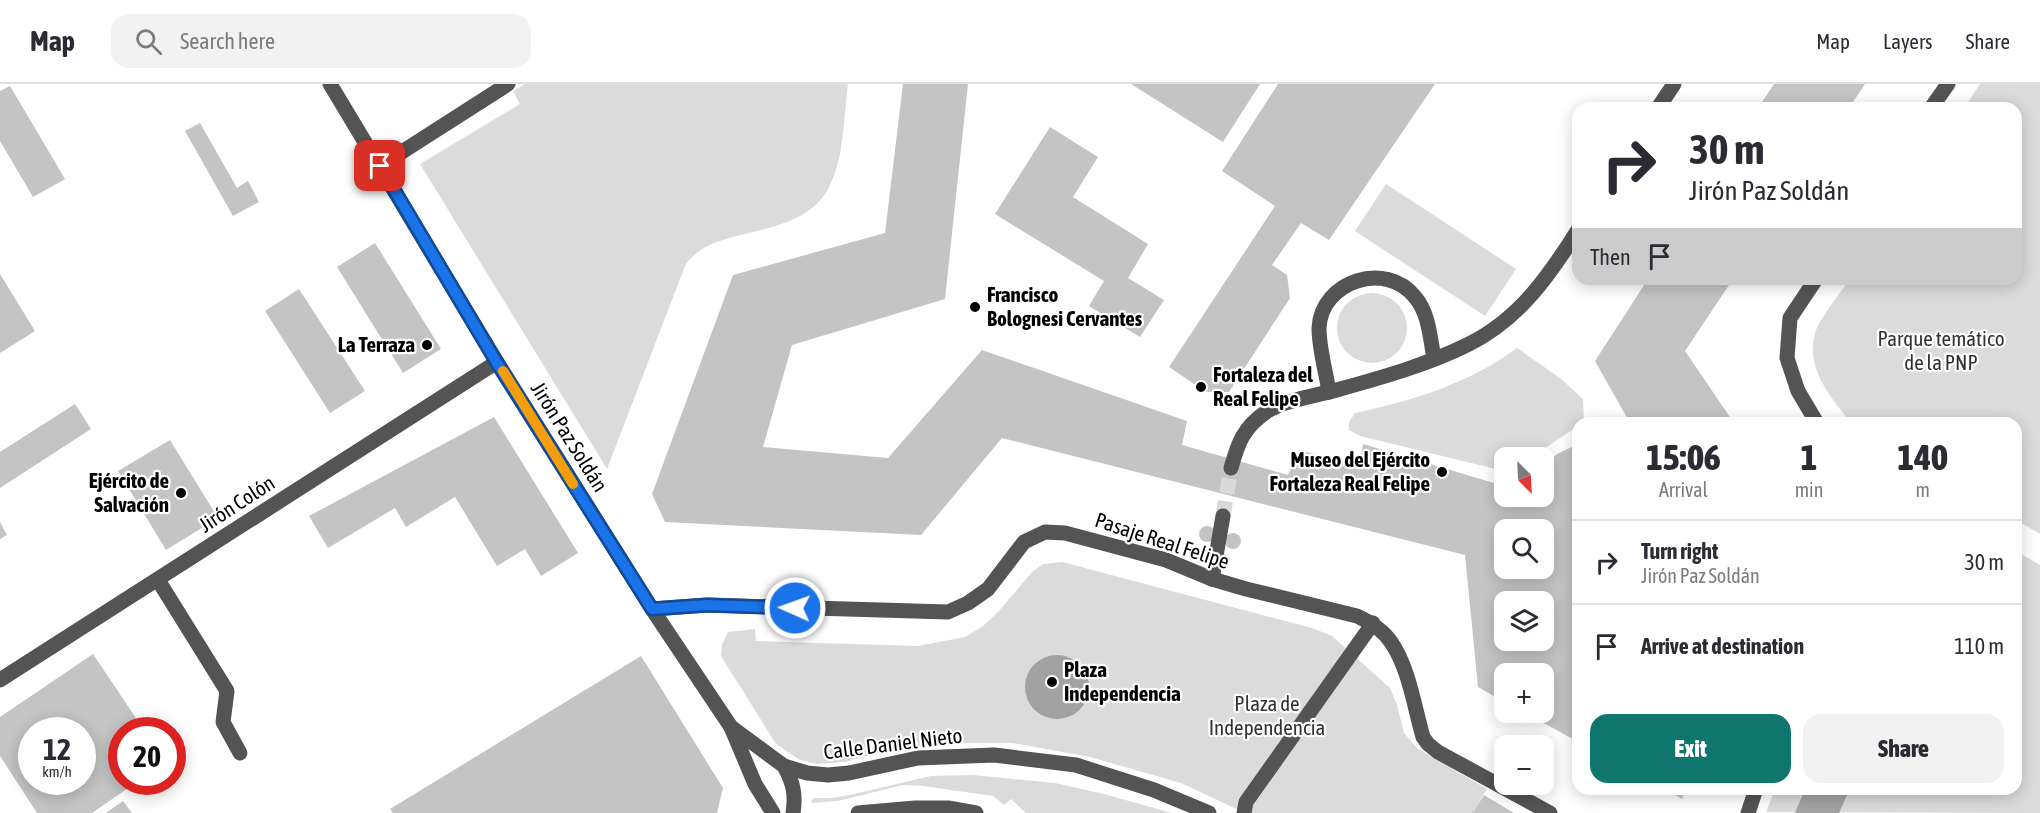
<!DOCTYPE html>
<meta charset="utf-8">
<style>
:root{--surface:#fff;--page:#f2f2f3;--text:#2b2b33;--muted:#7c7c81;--line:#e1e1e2;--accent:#0f766e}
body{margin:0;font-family:"Asap Condensed",sans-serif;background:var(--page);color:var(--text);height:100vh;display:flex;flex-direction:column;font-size:22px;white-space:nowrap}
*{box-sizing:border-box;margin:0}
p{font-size:20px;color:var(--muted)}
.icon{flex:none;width:33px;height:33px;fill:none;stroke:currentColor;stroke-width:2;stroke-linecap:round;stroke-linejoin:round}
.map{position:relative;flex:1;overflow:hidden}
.details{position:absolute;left:1572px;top:333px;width:450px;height:378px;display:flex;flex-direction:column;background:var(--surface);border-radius:18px;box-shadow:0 3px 15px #0003}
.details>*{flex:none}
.top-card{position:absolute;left:1572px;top:18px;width:450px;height:183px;border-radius:18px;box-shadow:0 3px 15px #0003;background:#fff;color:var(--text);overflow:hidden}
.needle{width:39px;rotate:156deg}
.fabs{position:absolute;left:1494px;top:363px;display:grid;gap:12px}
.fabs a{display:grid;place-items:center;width:60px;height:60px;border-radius:12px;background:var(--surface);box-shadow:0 3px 15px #0003;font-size:30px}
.speed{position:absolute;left:18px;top:633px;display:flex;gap:12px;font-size:30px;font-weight:700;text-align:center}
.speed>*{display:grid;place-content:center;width:78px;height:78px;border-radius:50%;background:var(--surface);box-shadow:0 3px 15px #0003;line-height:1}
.speed small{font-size:15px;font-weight:400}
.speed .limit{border:9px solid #d22;background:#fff;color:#111}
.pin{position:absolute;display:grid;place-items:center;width:51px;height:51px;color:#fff;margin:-26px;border-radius:12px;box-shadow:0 3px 9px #0006}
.me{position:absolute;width:66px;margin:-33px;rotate:272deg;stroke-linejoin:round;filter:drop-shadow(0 0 4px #0008)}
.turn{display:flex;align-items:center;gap:21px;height:126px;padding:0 18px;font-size:27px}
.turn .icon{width:78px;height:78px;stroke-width:2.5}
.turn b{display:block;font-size:42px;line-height:51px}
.then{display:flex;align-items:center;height:57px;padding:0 18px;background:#0003;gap:12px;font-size:22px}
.eta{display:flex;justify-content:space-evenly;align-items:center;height:102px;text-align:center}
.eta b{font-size:36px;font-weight:800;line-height:42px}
.button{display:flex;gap:12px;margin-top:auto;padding:12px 18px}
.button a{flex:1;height:69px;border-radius:18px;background:var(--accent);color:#fff;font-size:24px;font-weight:800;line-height:69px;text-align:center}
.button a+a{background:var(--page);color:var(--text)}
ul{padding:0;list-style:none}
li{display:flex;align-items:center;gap:18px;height:84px;padding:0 18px;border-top:2px solid var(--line)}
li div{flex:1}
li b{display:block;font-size:22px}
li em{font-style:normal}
header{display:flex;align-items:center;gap:36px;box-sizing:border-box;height:84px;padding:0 30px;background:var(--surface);border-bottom:2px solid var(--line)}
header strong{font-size:28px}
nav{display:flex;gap:33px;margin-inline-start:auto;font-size:21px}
.search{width:420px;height:54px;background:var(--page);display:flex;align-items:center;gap:15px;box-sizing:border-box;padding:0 21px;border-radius:18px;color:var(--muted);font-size:22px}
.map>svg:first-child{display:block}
</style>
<header>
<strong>Map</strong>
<div class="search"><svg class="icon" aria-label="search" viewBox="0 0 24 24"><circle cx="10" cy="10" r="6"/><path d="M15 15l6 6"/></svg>Search here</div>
<nav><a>Map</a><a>Layers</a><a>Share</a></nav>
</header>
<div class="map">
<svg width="2040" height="729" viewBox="0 0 2040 729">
<rect width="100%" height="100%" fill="#fff"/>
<g fill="#dbdbdb">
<path d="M525,0H848C844,31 844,71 831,99C804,161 711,137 685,182L607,385L420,80L520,20L513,7Z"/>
<path d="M1980,0H2040V450L2016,436V339H1851C1830,312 1804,284 1816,246C1821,233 1841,208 1850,195H2016V24H1964Z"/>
<path d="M1386,100L1516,185L1485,232L1355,147Z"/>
<circle cx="1372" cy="244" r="35"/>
<path d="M1517,264L1560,294L1583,315L1584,338L1578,339V342L1532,373L1504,374V387L1360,352L1349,346V338L1355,329C1412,317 1470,299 1517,264Z"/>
<path d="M2016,467L2040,481V729L1766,728L1775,705H2016Z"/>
<path d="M1062,478L1312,544L1332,552L1390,604L1397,621L1404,649L1417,664L1487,705L1472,729H1245L1181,699L1090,673L1013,659H961L900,663L845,678L817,680L800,676L776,660L721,572L722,561L728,548L755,545L756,557L918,562L965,553L983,542L998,528L1032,488L1043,480Z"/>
<path d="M973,691L1055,699L1104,710L1172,729H1026L1011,715L1004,721L993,712L923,702L903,701L838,717L812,719L811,717L814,714H832L854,710L931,692Z"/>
</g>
<g fill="#a2a2a2">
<circle cx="1057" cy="603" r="32"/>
<path d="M1805,705H1844L1849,707L1839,729H1795Z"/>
</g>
<g fill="#c4c4c4" fill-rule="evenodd">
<path d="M903,0H968L945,215L792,261L763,363L888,374L982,266L1187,337L1182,361L1288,391L1299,366L1359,382L1363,360L1504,402V412H1544V381L1557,370L1578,360V658L1524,628H1544V590H1504V618L1478,603L1465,471L1002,354L921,451L665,438L652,410L733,191L885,149ZM1504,446H1544V484H1504ZM1504,518H1544V556H1504Z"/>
<path d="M1131,0H1260L1223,58Z"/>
<path d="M1278,0H1435L1329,156L1301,139L1272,181L1287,191L1290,214L1229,308H1206L1169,283L1275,122L1222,87Z"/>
<path d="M1774,0H1865L1849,24H1758Z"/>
<path d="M10,2L65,95L33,113L0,57V7Z"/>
<path d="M200,39L237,104L248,97L259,118L233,132L185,47Z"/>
<path d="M1050,43L1098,73L1073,113L1148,160L1128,194L1164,216L1140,253L1089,222L1104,197L995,130Z"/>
<path d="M375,159L441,265L403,289L337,183Z"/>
<path d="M0,190L35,247L0,269Z"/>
<path d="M1648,195H1733L1685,267L1734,339H1630L1595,277Z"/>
<path d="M299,205L365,307L330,329L265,227Z"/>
<path d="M75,320L91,345L0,404V368Z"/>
<path d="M494,333L578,469L541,492L525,465L497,482L455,413L406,443L395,424L328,464L309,432Z"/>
<path d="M170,356L218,434L166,466L118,387Z"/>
<path d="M0,438L7,451L0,455Z"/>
<circle cx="1207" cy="450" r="8"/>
<circle cx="1233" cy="457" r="8"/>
<path d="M93,570L144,646H122V698H132L134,700L92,729H37L0,672V633ZM32,646H82V698H32Z"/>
<path d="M641,572L723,704L717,729H393L390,725Z"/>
<path d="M1664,705H1686L1682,715Z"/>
<path d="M1484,711L1514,729H1472Z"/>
<path d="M123,717L132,729H106Z"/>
</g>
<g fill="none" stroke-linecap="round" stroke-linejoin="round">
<path stroke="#d9d9d9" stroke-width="15" stroke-dasharray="15 8" stroke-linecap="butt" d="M1223,432L1231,384"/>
<g stroke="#545454" stroke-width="15">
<path d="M330,0L497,278L652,525L731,643L755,700L773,729"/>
<path d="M1658,24L1674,0"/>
<path d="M1931,24L1948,0"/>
<path d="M380,82L508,0"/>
<path d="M1816,195L1790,234L1787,274L1798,307L1817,339"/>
<path d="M1329,308C1326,288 1319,265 1319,244C1321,197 1386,176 1415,213C1429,229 1430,254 1434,274"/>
<path d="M1231,384C1238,359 1243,344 1266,328C1287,315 1317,312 1340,305C1384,293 1429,280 1469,260C1519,235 1549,192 1578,146"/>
<path d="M1212,495L1223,432"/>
<path d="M158,496L227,607L223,638L240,669"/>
<path d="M652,525L707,521L948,528L968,519L988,505L1024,458L1045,448L1065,449L1166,476L1212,495L1246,505L1357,532C1370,538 1383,546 1391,558C1409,584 1414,622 1423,653L1428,660L1438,668L1550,729"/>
<path d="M0,596L497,278"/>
<path d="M731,643L784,682L807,689L828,691L849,689L918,674L994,671L1076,681L1154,706L1209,729"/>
<path d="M784,682C793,698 796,710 793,729"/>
<path d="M858,729L915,724H948L976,729"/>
<path d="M1244,729L1246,718L1373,539"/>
<path d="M1748,729L1756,705"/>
</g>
</g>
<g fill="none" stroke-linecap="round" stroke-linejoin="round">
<g stroke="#114b97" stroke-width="15">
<path id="route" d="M380,82L497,279L652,525L707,521L795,524"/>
</g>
<use href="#route" stroke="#1a73e8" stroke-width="10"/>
<path stroke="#f59e0b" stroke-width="10" d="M503,287L573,400"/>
</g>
<g fill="#000" stroke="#fff" stroke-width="2">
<circle cx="975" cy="223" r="6"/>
<circle cx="427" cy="261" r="6"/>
<circle cx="1201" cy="303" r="6"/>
<circle cx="1442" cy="388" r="6"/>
<circle cx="181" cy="409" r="6"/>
<circle cx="1052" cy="598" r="6"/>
</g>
<g text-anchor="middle" stroke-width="4.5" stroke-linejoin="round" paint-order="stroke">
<g font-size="21" font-weight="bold" fill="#000" stroke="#fff" text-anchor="start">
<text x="987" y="218">Francisco<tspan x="987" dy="24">Bolognesi Cervantes</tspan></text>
<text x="415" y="268" text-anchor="end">La Terraza</text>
<text x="1213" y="298">Fortaleza del<tspan x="1213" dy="24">Real Felipe</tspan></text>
<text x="1430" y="383" text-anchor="end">Museo del Ejército<tspan x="1430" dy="24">Fortaleza Real Felipe</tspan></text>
<text x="169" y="404" text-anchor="end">Ejército de<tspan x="169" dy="24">Salvación</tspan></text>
<text x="1064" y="593">Plaza<tspan x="1064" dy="24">Independencia</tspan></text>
</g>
<g font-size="21" fill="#323232" stroke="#fff">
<text x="1941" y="262">Parque temático<tspan x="1941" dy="24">de la PNP</tspan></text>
<text x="1267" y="627">Plaza de<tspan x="1267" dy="24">Independencia</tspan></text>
</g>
<g font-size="21" fill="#000" stroke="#fff">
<text transform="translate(569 353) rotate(58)" y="7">Jirón Paz Soldán</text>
<text transform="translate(237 420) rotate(-33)" y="7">Jirón Colón</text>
<text transform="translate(1162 457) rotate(18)" y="7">Pasaje Real Felipe</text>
<text transform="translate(893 660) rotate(-7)" y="7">Calle Daniel Nieto</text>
</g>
</g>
</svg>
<div class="fabs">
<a><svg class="needle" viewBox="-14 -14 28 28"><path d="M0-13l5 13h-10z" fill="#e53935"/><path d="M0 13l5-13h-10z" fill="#7c7c81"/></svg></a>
<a><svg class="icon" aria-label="search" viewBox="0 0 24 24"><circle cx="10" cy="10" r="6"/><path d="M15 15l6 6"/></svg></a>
<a><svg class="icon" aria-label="layers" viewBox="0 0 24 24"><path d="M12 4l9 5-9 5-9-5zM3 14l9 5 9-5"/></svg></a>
<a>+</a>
<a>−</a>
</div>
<div class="speed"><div>12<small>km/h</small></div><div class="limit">20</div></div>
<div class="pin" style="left:380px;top:82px;background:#d93025"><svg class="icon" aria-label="arrive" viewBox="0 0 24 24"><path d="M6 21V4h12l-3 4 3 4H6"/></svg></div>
<svg class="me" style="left:795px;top:524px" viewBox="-20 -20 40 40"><circle r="17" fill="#1a73e8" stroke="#fff" stroke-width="3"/><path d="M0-11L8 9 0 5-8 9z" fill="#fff"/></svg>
<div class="top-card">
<div class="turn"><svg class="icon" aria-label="right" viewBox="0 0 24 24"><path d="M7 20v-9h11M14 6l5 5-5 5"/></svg><div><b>30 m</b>Jirón Paz Soldán</div></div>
<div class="then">Then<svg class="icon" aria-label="arrive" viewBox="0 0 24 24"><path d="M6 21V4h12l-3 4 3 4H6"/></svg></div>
</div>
<section class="details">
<div class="eta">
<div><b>15:06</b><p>Arrival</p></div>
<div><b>1</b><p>min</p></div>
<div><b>140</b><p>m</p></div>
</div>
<ul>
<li><svg class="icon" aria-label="right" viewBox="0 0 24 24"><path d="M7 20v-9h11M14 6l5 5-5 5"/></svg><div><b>Turn right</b><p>Jirón Paz Soldán</p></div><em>30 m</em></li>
<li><svg class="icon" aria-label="arrive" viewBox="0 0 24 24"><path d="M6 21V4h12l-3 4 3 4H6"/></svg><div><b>Arrive at destination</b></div><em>110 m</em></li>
</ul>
<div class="button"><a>Exit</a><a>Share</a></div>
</section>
</div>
